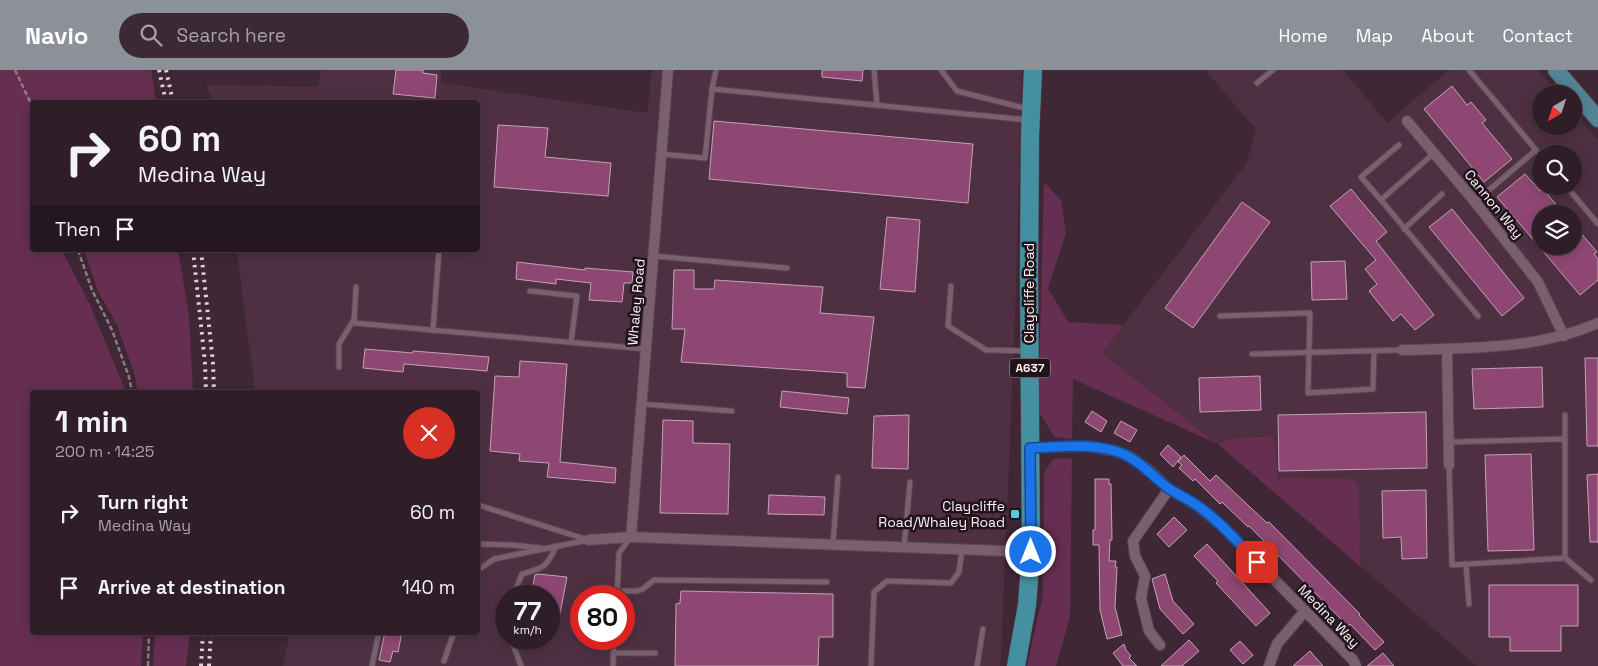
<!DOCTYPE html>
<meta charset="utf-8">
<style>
:root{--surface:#2f1d28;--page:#3b2a34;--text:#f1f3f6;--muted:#a7a2a8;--line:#4a3b45;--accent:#8c9099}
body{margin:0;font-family:"Space Grotesk",sans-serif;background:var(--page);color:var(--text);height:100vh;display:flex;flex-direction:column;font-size:19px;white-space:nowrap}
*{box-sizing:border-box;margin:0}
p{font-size:16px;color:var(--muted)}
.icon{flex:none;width:28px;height:28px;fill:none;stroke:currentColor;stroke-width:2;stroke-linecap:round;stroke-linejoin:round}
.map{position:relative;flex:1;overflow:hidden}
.sheet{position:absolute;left:30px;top:320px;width:450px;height:245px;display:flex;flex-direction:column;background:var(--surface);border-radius:5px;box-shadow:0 2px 12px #0003,0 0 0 1px var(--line)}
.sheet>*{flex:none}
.guide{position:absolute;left:30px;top:30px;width:450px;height:152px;border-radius:5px;box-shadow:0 2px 12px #0003,0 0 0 1px var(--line);background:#2f1d28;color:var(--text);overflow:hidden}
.needle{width:32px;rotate:219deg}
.controls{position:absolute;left:1532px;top:15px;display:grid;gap:10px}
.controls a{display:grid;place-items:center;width:50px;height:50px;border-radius:50%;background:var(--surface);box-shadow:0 2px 12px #0003,0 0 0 1px var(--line);font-size:25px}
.speed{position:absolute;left:495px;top:515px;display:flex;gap:10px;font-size:25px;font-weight:700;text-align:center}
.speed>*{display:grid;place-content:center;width:65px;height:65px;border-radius:50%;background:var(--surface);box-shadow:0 2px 12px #0003,0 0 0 1px var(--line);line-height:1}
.speed small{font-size:12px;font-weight:400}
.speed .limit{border:8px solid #d22;background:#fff;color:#111}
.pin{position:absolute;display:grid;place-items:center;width:42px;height:42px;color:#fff;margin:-21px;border-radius:10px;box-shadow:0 2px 8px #0006}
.me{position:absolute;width:55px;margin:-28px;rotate:0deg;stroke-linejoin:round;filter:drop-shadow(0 0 4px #0008)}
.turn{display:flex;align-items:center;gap:18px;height:105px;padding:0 25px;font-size:22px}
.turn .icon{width:65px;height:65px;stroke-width:2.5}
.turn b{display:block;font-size:35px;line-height:42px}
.then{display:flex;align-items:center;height:48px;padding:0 25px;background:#0003;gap:10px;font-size:19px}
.round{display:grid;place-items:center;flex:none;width:52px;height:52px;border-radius:26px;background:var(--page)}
.summary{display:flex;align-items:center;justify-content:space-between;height:85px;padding:0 25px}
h1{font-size:30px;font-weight:700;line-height:38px}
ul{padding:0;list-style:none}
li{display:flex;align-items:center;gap:15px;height:75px;padding:0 25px}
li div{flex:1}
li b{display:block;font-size:19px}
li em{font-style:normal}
header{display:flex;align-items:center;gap:30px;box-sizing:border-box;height:70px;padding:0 25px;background:var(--accent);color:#fff}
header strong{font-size:24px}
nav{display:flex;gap:28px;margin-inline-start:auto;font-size:18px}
.search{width:350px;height:45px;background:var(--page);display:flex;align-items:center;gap:12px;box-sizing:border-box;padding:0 18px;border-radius:28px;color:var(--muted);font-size:19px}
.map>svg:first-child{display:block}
</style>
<header>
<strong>Navio</strong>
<div class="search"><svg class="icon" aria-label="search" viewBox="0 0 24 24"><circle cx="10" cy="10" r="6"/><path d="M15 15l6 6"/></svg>Search here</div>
<nav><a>Home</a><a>Map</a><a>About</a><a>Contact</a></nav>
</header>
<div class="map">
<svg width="1598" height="596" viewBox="0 0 1598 596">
<rect width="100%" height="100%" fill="#3f2735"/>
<g fill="#4e3042" fill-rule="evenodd">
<path d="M321,0H441V13L647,43L652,0H1022L1016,220L1001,587L1000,596H283L290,563L478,562V322H255L237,180H478V32H212L207,15L318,17ZM506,526H549V569H506ZM581,526H624V569H581Z"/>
<path d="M1205,0H1343L1387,53L1449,0H1538L1558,24H1541V56H1574V42L1598,70V596H1477L1218,374L1102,283L1246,94L1256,59ZM1541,84H1574V116H1541ZM1541,144H1574V176H1541Z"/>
</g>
<g fill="#662e51">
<path d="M0,0H151L156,32H50L49,30V32H32V180H62L90,235L126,322H32V562L143,563L141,596H0Z"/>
<path d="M1044,112L1061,130L1066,163L1048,218L1068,252L1124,255L1102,283L1218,374L1230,369L1274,366L1278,408L1352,409L1359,415L1360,496L1218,374L1073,309L1072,369L1054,367L1038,340Z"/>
<path d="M84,180H178L189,247L193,322H138L135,306L118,257L98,221Z"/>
<path d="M1072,388L1070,547L1056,596H1027L1043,524L1044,403L1053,389Z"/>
<path d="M155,563H190L186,596H153Z"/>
</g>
<g fill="#8e4773" stroke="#c2a4b4">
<path d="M396,0H423V3L437,5L435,28L393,24Z"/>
<path d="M822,0H863L862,11L822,7Z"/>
<path d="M1452,16L1467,35L1471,32L1486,50L1482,53L1512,89L1484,112L1424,39Z"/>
<path d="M714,51L973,74L968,133L709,109Z"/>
<path d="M498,55L548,58L545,87L611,93L608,126L494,117Z"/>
<path d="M1525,104L1540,121L1543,119L1559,138L1556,144H1541V176H1574V155L1597,182L1594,184L1598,189V210L1580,225L1497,127Z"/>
<path d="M1351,119L1387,162L1376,171L1434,245L1415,260L1401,244L1393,251L1369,221L1377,214L1365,199L1376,190L1330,136Z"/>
<path d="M1242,132L1270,152L1193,258L1165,238Z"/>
<path d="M1452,139L1524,228L1502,246L1429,157Z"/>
<path d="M887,147L920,150L915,222L880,219Z"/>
<path d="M1345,191L1347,229L1312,230L1311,192Z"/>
<path d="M517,192L585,200V198L633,202L632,213H624L622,232L589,230L591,213L556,209V214L516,209Z"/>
<path d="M674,200H694V219H714L715,210L823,217L820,243L874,247L865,318L847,317V303L681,292L685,259H672Z"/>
<path d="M365,279L413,283V281L489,287L487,301L404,294L403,302L363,298Z"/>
<path d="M1585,288H1598V376H1587Z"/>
<path d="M520,291L567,294L560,392L616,398L615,413L547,407L549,393L519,391L520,384L490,381L495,306L519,307Z"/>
<path d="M1542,297L1543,337L1474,339L1472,299Z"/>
<path d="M1260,306L1261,340L1200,342L1199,308Z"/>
<path d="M782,321L849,328L847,344L780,337Z"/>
<path d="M1092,341L1107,351L1101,362L1085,352Z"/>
<path d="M1426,342L1427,398L1279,401L1278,345Z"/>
<path d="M909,345L908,399L872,398L874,346Z"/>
<path d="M663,350L693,351V373L730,374L728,444L660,443Z"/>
<path d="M1121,351L1137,360L1130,372L1114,363Z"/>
<path d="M1168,375L1181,387L1173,397L1160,384Z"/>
<path d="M1531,384L1534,480L1488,481L1485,385Z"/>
<path d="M1184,385L1210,411L1216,405L1267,453L1269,452L1360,544L1359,545L1384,572L1375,580L1350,554L1348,556L1249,456L1248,457L1222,432L1220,434L1195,409L1193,411L1179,398L1182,395L1178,392Z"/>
<path d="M1598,404V472H1590L1587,405Z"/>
<path d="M1095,409H1109V414H1111L1112,470H1110L1109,491H1116L1115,497H1117L1115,537L1122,565L1107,569L1100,540L1099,475H1093V460H1095Z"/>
<path d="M1426,420L1427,488L1402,489L1401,467L1383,468L1382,421Z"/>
<path d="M769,425L825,427L824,445L768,444Z"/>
<path d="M1174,447L1187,460L1169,477L1157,464Z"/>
<path d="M1207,474L1270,543L1256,556L1216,513L1218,511L1194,486Z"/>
<path d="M538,504L567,507L558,554L549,553V526H531L535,505Z"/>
<path d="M1165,504L1173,531L1194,554L1183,564L1160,539L1152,509Z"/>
<path d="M1489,515H1578V556H1561V581H1510V567H1489Z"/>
<path d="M681,521L833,524V567H819L818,596H675L676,534L680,533Z"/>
<path d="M385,562H402L398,582L393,581L390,592L379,590Z"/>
<path d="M1189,570L1199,581L1182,596H1161Z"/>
<path d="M1240,571L1253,585L1243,594L1230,580Z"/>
<path d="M1124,574L1126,580L1131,586L1129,588L1137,596H1123L1113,583Z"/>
<path d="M1310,581L1323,596H1293Z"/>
<path d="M1383,583L1394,596H1367Z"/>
</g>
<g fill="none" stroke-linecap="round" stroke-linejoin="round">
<g stroke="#594550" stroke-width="7">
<g id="service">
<path d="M874,0L877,35"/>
<path d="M941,0L957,21L1028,39"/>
<path d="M1469,0L1541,86"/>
<path d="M1257,13L1273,0"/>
<path d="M712,19L716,0"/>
<path d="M1434,83L1381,130L1478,246"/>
<path d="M661,84L705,88L712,19L1028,50"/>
<path d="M1566,116L1598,154"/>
<path d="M1381,130L1361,107L1399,75"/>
<path d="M1475,132L1536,80"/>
<path d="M1404,159L1442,124"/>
<path d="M654,186L787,198"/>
<path d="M951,216L948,256L986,280L1026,281"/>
<path d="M356,217L354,253L646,279"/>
<path d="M530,221L577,226L571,272"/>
<path d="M1220,246L1310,243L1308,323L1373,319L1374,281"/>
<path d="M433,260L439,180"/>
<path d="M1252,284L1402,280"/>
<path d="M339,297V274L353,251V252"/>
<path d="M642,334L732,341"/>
<path d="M1565,369V345"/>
<path d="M1449,372L1565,369V488L1452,495L1449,395"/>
<path d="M478,435L588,470"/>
<path d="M478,474L512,475L541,478"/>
<path d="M833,474L838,407"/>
<path d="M904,477L910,412"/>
<path d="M1565,488L1591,510"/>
<path d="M1466,494L1469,534"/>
<path d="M478,500L494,489L588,470"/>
<path d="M617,521H637L643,519L654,510L827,512"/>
<path d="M514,526L515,521L522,504C544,498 547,497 556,476"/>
<path d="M617,526L619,483L630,468"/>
<path d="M511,569L521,596"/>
<path d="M613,583H655"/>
<path d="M444,591L454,562"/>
<path d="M372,596L379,562"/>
<path d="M613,596L614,569"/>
<path d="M871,596L874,522L887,511L951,513L959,502L962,480"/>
<path d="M977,596L983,559"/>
</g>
</g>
<g stroke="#594550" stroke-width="12">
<g id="minor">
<path d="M1407,51L1475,132L1538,212L1564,266"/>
<path d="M1447,279L1449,395"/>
<path d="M1402,280C1468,278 1536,280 1598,253"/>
<path d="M1031,378L1087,376L1115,381L1129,386L1150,401L1169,419L1198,436L1220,454L1353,590L1356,596"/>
<path d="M631,467L668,0"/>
<path d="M588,470L631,467L1031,482"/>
<path d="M1160,575L1149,561L1141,528L1145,506L1135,486L1133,471L1169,419"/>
<path d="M1269,596L1277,574L1305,541"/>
</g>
</g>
<g stroke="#594550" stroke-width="18">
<path id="primary" d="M1556,0L1598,49"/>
</g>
<g stroke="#594550" stroke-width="19">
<path id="trunk" d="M1016,596L1027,535L1031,482L1029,204L1030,66L1033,0"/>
</g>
<g stroke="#8e7a85" stroke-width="2.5" stroke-dasharray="5 2.5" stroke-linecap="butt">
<path d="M15,0L32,36"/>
<path d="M78,180L92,220L112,260L129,307L132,322"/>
<path d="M148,596L149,562"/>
</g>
<use href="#service" stroke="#7a5f6e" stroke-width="5"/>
<use href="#minor" stroke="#7a5f6e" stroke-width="10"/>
<use href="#primary" stroke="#518494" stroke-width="16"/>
<use href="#trunk" stroke="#4490a1" stroke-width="18"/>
<g stroke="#e2d1d9" stroke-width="4" stroke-dasharray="2.5 5" stroke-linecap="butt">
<path d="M159,0L166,32"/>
<path d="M166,0L173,32"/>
<path d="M193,180L205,293L206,322"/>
<path d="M201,180L213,293L214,322"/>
<path d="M201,596L203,562"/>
<path d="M209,596L211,562"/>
</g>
</g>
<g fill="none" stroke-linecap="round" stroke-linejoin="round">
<g stroke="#114b97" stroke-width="12">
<path id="route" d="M1031,482L1030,378C1058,377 1088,373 1115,381C1137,387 1151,405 1168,418C1178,425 1189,429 1198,436C1220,451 1238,473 1257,492"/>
</g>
<use href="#route" stroke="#1a73e8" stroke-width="9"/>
</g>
<rect fill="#54cade" stroke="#1f141a" stroke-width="2" x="1010" y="439" width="10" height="10" rx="2.5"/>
<g text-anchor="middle" stroke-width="5" stroke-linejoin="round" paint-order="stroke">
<rect fill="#1f141a" stroke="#bbadb4" stroke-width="1" x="1010" y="288.5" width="40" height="19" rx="4"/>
<g font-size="12" font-weight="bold" fill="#feeef6">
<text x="1030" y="302">A637</text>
</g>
<g font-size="14" fill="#feeef6" stroke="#1f141a">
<text transform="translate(1494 134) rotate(51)" y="5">Cannon Way</text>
<text transform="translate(1029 223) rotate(-90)" y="5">Claycliffe Road</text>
<text transform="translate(636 232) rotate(-85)" y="5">Whaley Road</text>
<text transform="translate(1329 546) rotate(46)" y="5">Medina Way</text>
</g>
<g font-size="14" fill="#feeef6" stroke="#1f141a" text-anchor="end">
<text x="1005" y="441">Claycliffe<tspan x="1005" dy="16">Road/Whaley Road</tspan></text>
</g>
</g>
</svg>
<div class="controls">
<a><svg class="needle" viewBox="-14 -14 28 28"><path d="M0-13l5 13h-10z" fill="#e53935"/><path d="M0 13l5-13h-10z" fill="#a7a2a8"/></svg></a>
<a><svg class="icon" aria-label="search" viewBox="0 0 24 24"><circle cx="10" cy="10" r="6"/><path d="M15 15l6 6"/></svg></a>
<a><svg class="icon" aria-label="layers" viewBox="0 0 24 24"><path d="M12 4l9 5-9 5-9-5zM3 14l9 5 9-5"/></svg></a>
</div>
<div class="speed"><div>77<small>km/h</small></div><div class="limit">80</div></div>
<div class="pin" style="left:1257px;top:492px;background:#d93025"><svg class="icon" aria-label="arrive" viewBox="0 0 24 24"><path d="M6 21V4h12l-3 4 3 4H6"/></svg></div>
<svg class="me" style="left:1031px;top:482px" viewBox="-20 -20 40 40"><circle r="17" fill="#1a73e8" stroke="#fff" stroke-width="3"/><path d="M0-11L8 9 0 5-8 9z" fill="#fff"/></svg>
<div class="guide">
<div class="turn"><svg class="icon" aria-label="right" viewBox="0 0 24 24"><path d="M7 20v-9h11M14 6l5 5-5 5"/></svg><div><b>60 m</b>Medina Way</div></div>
<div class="then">Then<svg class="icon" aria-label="arrive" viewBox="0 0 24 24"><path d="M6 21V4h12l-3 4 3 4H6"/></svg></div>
</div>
<section class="sheet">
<div class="summary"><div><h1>1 min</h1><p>200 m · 14:25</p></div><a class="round" style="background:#d93025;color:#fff"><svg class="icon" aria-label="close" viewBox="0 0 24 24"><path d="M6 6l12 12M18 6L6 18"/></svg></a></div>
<ul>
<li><svg class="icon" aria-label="right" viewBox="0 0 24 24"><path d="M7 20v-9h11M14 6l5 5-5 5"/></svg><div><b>Turn right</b><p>Medina Way</p></div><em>60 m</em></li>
<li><svg class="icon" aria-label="arrive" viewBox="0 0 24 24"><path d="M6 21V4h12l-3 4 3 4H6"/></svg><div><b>Arrive at destination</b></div><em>140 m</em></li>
</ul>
</section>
</div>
